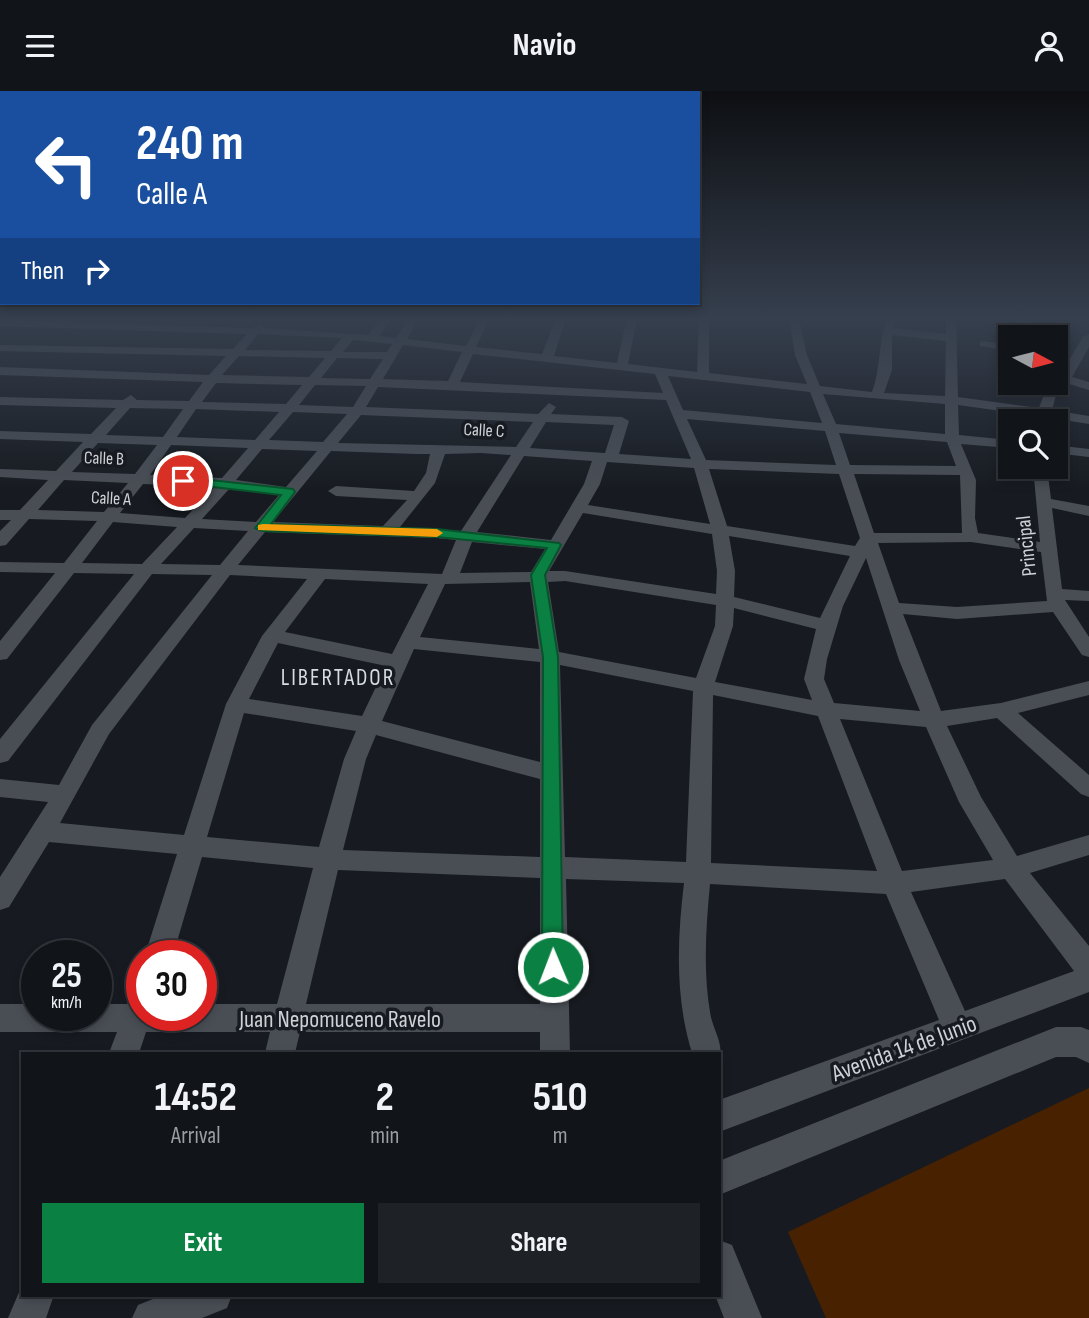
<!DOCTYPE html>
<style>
:root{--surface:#111419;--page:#1e2126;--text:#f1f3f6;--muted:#9c9ea2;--line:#303338;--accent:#0b8043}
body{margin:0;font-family:"Sofia Sans Condensed",sans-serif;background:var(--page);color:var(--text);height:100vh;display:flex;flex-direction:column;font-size:26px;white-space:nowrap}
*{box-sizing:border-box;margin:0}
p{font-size:23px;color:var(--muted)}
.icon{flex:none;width:38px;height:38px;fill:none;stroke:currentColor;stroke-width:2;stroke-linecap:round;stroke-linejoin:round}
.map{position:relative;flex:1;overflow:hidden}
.side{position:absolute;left:21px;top:961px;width:700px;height:245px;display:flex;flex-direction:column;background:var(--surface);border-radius:0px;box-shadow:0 4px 10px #0003,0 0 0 2px var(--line)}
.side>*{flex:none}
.hud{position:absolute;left:0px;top:0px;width:700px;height:214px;box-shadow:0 4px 10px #0003,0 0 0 2px var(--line);background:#1a4fa0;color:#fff;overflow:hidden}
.needle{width:46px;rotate:97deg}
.fabs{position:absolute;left:998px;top:234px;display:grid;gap:14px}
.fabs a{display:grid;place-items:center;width:70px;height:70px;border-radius:0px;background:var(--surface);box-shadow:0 4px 10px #0003,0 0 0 2px var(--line);font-size:35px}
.speed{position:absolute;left:21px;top:849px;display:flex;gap:14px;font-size:35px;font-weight:700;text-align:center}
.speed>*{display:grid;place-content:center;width:91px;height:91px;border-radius:50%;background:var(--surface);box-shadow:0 4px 10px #0003,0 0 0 2px var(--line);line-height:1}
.speed small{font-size:18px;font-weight:400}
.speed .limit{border:10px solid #d22;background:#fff;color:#111}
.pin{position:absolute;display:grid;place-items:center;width:60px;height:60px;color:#fff;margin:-30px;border:4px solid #fff;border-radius:50%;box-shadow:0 2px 7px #0007}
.me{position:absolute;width:77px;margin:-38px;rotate:359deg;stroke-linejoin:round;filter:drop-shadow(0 0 5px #0008)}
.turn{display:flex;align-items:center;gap:24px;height:147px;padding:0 21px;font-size:32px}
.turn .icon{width:91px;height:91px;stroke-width:2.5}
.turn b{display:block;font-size:49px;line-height:60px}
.then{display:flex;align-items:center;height:66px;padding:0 21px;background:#0003;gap:14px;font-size:26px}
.eta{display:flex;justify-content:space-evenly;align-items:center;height:119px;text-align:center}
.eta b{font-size:42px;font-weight:700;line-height:49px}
.primary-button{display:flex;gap:14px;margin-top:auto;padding:14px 21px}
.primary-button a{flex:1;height:80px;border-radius:0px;background:var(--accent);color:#fff;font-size:28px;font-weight:700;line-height:80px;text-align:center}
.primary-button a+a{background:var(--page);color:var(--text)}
header{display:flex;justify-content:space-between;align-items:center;height:91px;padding:0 21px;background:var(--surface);font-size:32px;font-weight:700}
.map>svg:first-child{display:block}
</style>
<header><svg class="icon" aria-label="menu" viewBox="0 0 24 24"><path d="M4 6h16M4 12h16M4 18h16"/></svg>Navio<svg class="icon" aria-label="person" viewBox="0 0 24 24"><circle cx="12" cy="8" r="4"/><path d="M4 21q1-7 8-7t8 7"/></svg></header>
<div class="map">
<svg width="1089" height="1227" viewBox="0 0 1089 1227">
<rect width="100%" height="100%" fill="#171b21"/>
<path fill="#482200" d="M1089,997V1227H826L788,1141Z"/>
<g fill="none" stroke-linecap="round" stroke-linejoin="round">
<g fill="#494e55" fill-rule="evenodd">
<path d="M381,227H392L379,245L396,247L409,227H419L407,248L466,255L480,227H490L476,256L542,263L556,227H566L554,265L617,272L627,227H637L628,273L697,281L699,227H709V282L807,293L795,264L789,227H799L807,264L820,295L872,301C881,276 878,252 887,227H897L894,237L946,243V227H956L958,306L1039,317L1047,295L1055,292L1083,246L1089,243V256L1072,286L1089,291V299L1066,292L1058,297L1052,319L1089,325V333L1051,327V331H1037L1038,325L958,314L959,344L1010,349V357L961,353L976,389L975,427L978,442L1040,451L1033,376H1047L1051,408L1089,415V425L1052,417L1062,498L1089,500V510L1065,509L1089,546V566L1082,564L1053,521L957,528L903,523L941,620L1001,612L1089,590V604L1018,622L1089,684V706L1081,703L997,627L947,635L981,706L1017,765L1089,744V764L1030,782L1089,855V901L719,1041V1009L939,929L886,803L710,793C706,835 703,880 710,921C712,937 725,954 719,969V962H692C675,907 677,850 684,792L566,788L570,962H540V941H300L295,962H265L270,941H146L139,962H109L117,941H0V913H37V924H96V913H127L132,902L142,898V924H201V913H277L313,777L202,766L173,864H145L177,763L49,751L9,816L0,819V786L48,711L0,706V688L59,694L92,634L212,484L152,483L8,670L0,672V648L134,483L74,482L7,568L0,569V550L55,482L0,481V471L64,472L97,430L29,428L6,454L0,455V440L11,429H0V419H20L48,389L0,386V378L56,380L83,351L0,348V340L91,343L116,317L0,314V306L123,309L131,304L137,309L189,310L203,291L0,284V276L209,284L226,265L0,260V254L233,258L247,243L0,235V229L253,237L260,232L264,237L368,244ZM258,243L342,247L331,260L245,259ZM892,244L946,250L945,305L884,302L892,279ZM353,249L392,253L387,261H343ZM403,254L462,261L448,290L383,288ZM473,263L655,283L663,302L460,291ZM239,265L325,267L309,286L222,284ZM337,267L383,268L370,288L321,287ZM668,285L810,301L822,332L683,319ZM216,292L302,294L286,313L202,311ZM315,294L366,295L353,316L299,314ZM378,296L666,309L691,368L619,363L629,330L622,326L551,323L556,316L549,312L538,323L366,316ZM823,303L945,313V343L836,333ZM130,317L183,318L163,346L106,344ZM196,318L279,321L255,349L177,346ZM293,321L347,323L323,351L269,349ZM361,324L533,331L516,356L338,352ZM687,328L825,340L836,374L706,369ZM546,331L614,334L605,362L530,357ZM839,342L947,351L956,375L850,374ZM98,352L157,354L135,383L72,381ZM171,354L248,357L222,387L150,384ZM262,358L317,360L286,396L236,389ZM331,360L417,363H430L426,382L414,400L336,395L328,400L336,405L407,409L383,435L273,431ZM481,362L511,364L461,440L400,436L435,392L445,363ZM524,365L592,370L584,393L551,449L477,441ZM607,371L694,377L710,433L588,414L600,393ZM709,378L839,383L860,447L855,455L727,435ZM854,383L960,384L962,442H874ZM64,389L128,392L104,421L38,419ZM143,393L214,396L185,427L120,422ZM230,397L279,404L256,431L202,428ZM583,422L712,443L717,480L716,503L565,480H549ZM113,431L177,436L142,473L82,472ZM194,437L248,440L220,474L161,473ZM265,441L437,447L456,449L442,483L238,474ZM729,445L850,465L820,527L734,506L735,480ZM472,451L545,458L531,481L460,482ZM971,451L1041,461L1047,510L957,516L899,512L878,452ZM866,467L899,569L920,620L834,612L824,588L827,568L843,515ZM230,484L307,488L262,545L226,613L184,744L60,732L109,643ZM325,488L428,493L392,563L285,541ZM565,490L716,514L715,535L696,587L559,561L548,491ZM530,491L539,558L420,546L445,493ZM734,517L816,538L804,588L812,609L715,591L733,535ZM278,552L386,575L362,625L249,608ZM414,558L540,571V671L382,630ZM560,574L693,600L686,771L565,766ZM713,604L818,625L877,780L711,772ZM244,622L356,640L344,668L319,756L207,746ZM840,628L926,636L959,711L993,769L902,780ZM376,644L540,688V766L343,759L366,668ZM338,779L540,787V913H306ZM1005,788L1074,880L965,920L911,801Z"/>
<path d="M1017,227H1027L1031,247H1019Z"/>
<path d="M984,250L1010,254V260L980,255V251Z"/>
<path d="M1055,354L1089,358V366L1055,362Z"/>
<path d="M1056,936H1081L1089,939V972L1076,966H1056L719,1104V1070Z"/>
<path d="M719,1149L732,1154L762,1227H724L715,1204H719Z"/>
<path d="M23,1192V1204H54L46,1227H8Z"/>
<path d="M163,1204H232L227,1217L202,1227H132L138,1214Z"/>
</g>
</g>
<linearGradient id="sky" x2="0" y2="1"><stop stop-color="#0d0f12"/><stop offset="0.57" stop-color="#363f4e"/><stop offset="1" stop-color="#363f4e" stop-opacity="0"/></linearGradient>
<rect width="1089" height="399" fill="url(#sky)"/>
<path fill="#0b8043" stroke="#07532c" stroke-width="2" d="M183,386L293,398L295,401L271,433L437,438L559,452L561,454L545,484L558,566L563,876L560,883L553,886L545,883L542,876L543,566L531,484L547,457L437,446L262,440L255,437L281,404L179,392V387Z"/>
<path fill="#f59e0b" d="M263,433L437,438L443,442L437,446L258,439V434Z"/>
<g text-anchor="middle" stroke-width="7" stroke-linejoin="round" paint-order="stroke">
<g font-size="18" fill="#ced1d5" stroke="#171b21">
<text transform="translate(484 339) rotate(3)" y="6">Calle C</text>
<text transform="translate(104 367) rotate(2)" y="6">Calle B</text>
<text transform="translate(111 407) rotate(3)" y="6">Calle A</text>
</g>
<g font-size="21" fill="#ced1d5" stroke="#171b21">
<text transform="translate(1026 455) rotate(-96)" y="7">Principal</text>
</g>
<g font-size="23" letter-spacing="2" fill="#d6dce4" stroke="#171b21">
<text x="338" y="594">LIBERTADOR</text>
</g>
<g font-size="24" fill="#ced1d5" stroke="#171b21">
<text x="340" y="936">Juan Nepomuceno Ravelo</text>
<text transform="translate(904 957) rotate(-20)" y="8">Avenida 14 de Junio</text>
</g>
</g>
</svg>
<div class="fabs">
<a><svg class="needle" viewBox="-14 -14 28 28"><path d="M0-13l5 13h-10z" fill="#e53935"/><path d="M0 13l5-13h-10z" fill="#9c9ea2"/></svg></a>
<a><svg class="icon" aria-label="search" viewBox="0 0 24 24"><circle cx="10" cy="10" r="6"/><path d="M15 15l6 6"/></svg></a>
</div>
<div class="speed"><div>25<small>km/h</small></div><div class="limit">30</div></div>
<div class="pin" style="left:183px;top:390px;background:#d93025"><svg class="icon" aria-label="arrive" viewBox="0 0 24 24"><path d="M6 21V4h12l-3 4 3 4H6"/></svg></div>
<svg class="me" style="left:553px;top:876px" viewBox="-20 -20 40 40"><circle r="17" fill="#0b8043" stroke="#fff" stroke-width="3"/><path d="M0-11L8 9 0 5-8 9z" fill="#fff"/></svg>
<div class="hud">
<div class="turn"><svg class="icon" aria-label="left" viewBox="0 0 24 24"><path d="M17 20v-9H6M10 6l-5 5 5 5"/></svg><div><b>240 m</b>Calle A</div></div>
<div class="then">Then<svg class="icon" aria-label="right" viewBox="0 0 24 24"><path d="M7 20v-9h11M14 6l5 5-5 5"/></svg></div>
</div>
<section class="side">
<div class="eta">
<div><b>14:52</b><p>Arrival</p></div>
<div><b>2</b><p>min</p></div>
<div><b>510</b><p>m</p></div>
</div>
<div class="primary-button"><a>Exit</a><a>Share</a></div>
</section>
</div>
